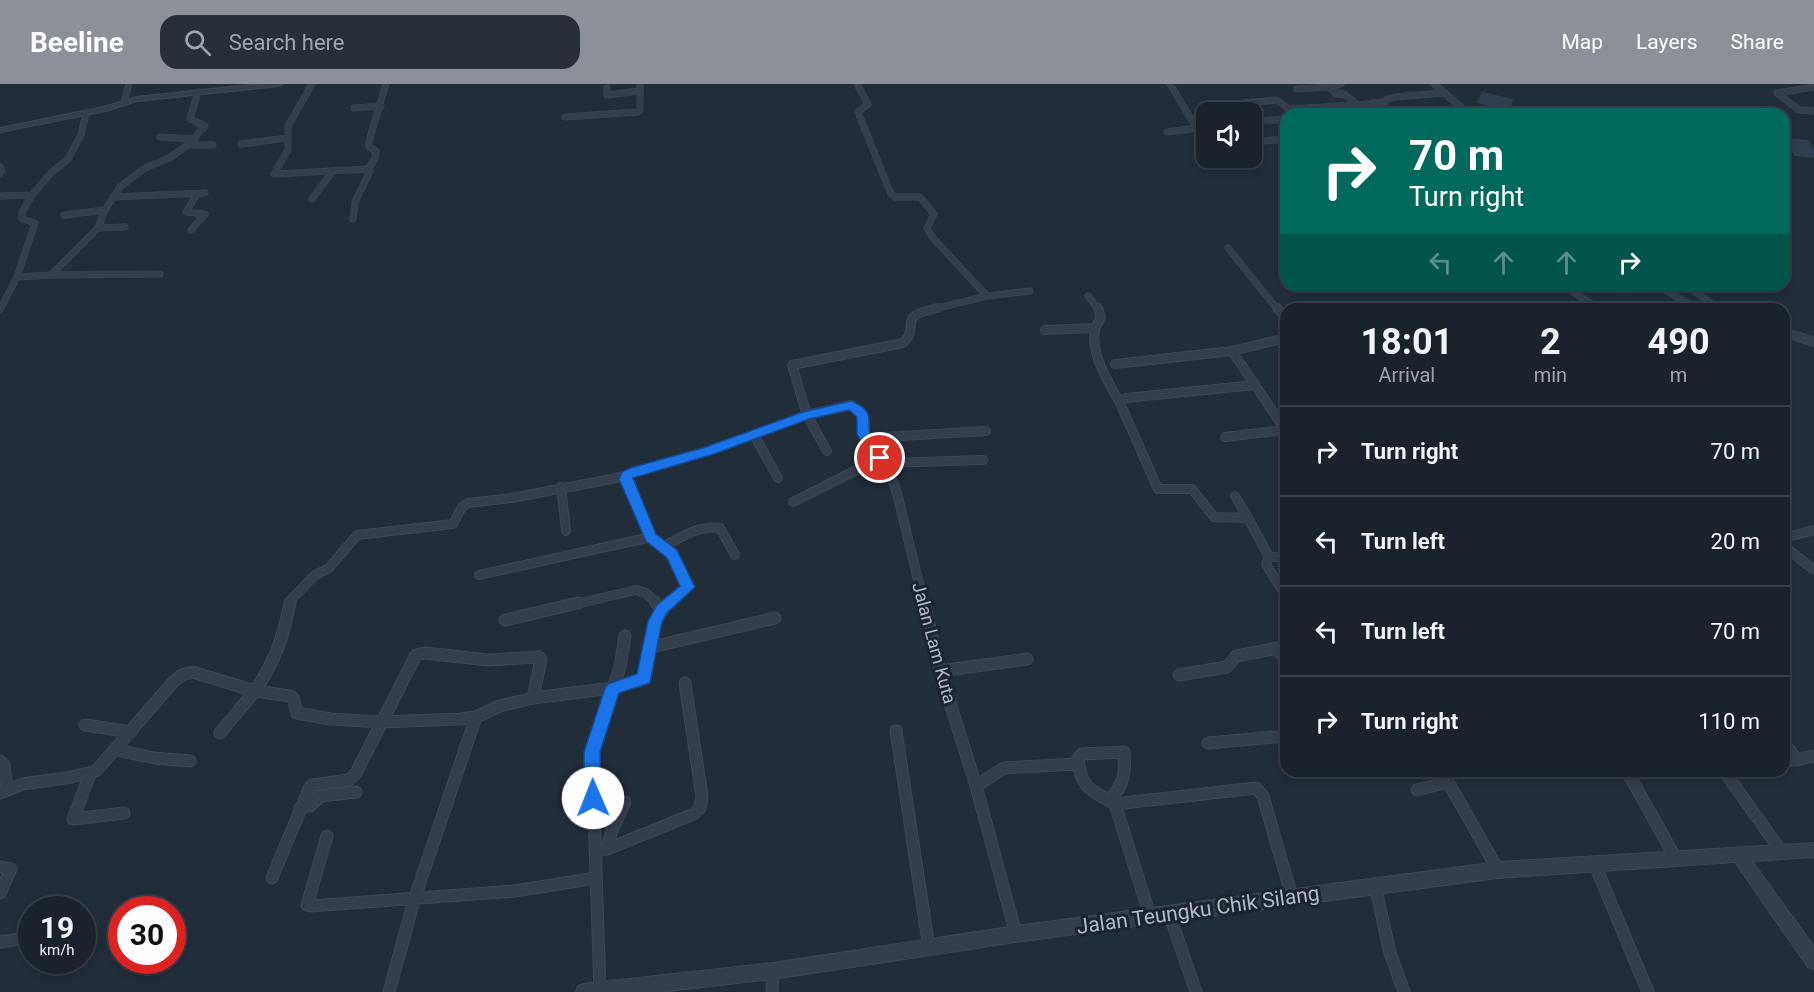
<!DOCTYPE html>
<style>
:root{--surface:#1a222c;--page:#272f38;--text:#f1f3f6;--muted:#9fa4a9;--line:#383f48;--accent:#8c9099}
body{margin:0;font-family:Roboto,sans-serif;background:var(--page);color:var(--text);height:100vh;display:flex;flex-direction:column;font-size:22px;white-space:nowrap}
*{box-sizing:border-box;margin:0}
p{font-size:20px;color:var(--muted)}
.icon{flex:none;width:33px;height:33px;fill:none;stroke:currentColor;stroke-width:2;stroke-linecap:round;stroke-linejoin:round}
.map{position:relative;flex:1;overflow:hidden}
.sheet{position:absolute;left:1280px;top:219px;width:510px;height:474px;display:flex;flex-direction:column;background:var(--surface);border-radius:18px;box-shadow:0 3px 9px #0003,0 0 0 2px var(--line)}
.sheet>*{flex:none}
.guide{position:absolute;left:1280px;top:24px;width:510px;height:183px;border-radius:18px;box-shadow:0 3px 9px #0003,0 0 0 2px var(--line);background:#00695c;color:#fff;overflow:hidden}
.buttons{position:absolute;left:1196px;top:18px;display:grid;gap:12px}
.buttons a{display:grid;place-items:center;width:66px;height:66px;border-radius:12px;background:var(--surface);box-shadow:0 3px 9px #0003,0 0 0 2px var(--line);font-size:30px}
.speed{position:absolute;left:18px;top:812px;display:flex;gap:12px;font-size:30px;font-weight:700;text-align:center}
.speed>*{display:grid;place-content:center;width:78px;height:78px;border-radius:50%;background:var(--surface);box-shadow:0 3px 9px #0003,0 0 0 2px var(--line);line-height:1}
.speed small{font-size:15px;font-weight:400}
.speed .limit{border:9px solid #d22;background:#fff;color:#111}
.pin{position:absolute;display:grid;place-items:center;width:51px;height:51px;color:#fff;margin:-26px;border:3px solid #fff;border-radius:50%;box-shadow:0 2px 6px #0007}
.me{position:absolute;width:66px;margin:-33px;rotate:359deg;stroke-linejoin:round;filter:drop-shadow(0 0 4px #0008)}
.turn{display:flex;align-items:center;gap:21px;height:126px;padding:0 30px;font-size:27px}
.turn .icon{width:78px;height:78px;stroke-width:2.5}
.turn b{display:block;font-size:42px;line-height:51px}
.lanes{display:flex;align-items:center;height:57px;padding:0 30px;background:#0003;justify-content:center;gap:30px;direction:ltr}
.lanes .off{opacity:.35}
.eta{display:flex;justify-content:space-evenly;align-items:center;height:102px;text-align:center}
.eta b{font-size:36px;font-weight:700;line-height:42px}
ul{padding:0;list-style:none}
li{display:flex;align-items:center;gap:18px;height:90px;padding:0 30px;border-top:2px solid var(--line)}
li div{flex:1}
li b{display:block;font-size:22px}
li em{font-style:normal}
header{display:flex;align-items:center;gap:36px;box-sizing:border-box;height:84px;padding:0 30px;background:var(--accent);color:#fff}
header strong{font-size:28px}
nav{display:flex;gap:33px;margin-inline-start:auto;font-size:21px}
.search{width:420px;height:54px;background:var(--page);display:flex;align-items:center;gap:15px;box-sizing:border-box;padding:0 21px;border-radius:18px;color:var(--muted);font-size:22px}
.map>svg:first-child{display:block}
</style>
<header>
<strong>Beeline</strong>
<div class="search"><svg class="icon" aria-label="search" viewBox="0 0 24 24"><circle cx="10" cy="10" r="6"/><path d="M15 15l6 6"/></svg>Search here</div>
<nav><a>Map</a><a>Layers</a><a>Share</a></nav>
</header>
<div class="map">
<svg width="1814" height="908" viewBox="0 0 1814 908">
<rect width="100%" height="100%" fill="#222d3a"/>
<g fill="#313e4f">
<path d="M1482,8L1514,15L1509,27L1477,19Z"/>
<path d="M1784,54L1808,56L1814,65V74L1795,72L1789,63H1784Z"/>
</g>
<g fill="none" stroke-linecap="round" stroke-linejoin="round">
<g stroke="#3f4854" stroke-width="7">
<g id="minor-far2">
<path d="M312,0L288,42V66L274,90L368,85"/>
<path d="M857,0L868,20L858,28L891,110L895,113H920L934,130L927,144L933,154L987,212"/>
<path d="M1170,0L1196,43"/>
<path d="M1341,0L1329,3L1336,10H1344L1358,21L1386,18L1387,15L1394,13L1445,9"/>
<path d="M1434,0L1469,30"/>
<path d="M1814,3L1777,9L1799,26L1814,27"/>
<path d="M607,4V11L640,7"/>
<path d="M1297,5L1329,3"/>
<path d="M124,18L129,0"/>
<path d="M1243,19L1277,16L1289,25"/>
<path d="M1373,19L1383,30"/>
<path d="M354,24L381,22"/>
<path d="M1293,30L1289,25L1358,21"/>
<path d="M565,33L638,28L640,26V0"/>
<path d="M1251,38L1286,35"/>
<path d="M1167,48L1206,43"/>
<path d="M160,53L195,55"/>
<path d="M1251,58L1286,55"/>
<path d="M241,60L287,54"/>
<path d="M188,61H213"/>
<path d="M0,83L2,87L0,89"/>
<path d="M0,112L32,111L52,88L68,75L81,51L86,29"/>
<path d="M113,113L205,109"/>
<path d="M312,115L332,88"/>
<path d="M64,131L105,126"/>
<path d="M353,135L355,118L370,87L368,85L375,75L376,67L369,63V57L386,0"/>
<path d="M98,144L125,143"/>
<path d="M191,146L205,130L186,128L197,110"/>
<path d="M1228,164L1278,226"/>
<path d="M51,191L160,190"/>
<path d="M17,193L51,191L98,144L105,126L121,102L145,84L169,74L188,61L205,42L190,35L198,8"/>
<path d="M1563,201L1599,225"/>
<path d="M1657,201L1697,225"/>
<path d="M1686,201L1719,225"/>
<path d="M1088,212L1099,226"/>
<path d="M0,226L17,193L35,139L22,135V128L32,111"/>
<path d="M930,226L987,212L1030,207"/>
</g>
</g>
<g stroke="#3f4854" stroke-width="10">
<g id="minor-far1">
<path d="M1098,224L1101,233C1099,237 1096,242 1095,246C1090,270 1109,299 1120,319"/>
<path d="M1277,224L1286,235"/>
<path d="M1045,246L1095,244"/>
<path d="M1784,248L1814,258"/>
<path d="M1232,267L1286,254"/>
<path d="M1115,280L1232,267L1276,332"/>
<path d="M1255,301L1126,314L1120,319L1158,405H1192L1214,433L1248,434L1269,473H1286"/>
<path d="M1286,327L1276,332L1286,348"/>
<path d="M754,351L778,394"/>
<path d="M1225,353L1284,346"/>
<path d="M868,354L986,347"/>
<path d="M827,367L807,331L792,281L903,259C922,240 894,234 937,224"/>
<path d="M886,379L983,376"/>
<path d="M561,403L566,447"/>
<path d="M1235,412L1248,434"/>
<path d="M793,418L880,374"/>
<path d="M1784,454L1814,446"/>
<path d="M664,462C682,453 699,441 720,444L735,471"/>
<path d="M1784,462L1814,486"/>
<path d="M1269,473L1266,480L1286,513"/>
<path d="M479,491L651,453"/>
<path d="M289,521L290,517L314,492L329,484L357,451L453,440L462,423L468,419L512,414L627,392"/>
<path d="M571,521L636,506L646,509L658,521"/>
<path d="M667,521L688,503L672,470L651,453L626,395L630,389L709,367L807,331L851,321L861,330L864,351L886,379L897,409L924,521"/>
</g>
</g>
<g stroke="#3f4854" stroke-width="13">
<g id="minor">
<path d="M290,519C283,554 275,577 255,607L290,612L293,614L297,629L330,635L382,638L461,635L476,633L500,622L533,614L613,604L620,583L625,552"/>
<path d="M656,519L662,525"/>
<path d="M924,519L940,587L976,702L1016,850"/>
<path d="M505,536L578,519"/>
<path d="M652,563L775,534"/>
<path d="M940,587L1027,575"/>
<path d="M1179,591L1227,583L1236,572L1278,564L1286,578"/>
<path d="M85,641L131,648"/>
<path d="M896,647L929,864"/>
<path d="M1208,659L1286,652"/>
<path d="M1784,659L1797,676"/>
<path d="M117,666L154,674L190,677"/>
<path d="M0,677L4,681L7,705"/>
<path d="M1784,678L1814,672"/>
<path d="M1442,687L1498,786"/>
<path d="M1627,687L1675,773"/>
<path d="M1724,687L1781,767"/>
<path d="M90,690L73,735L124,729"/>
<path d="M976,702L1004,684L1078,680"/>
<path d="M1417,706L1448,698"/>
<path d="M0,709L23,700L72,693L96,687L174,597L182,591L193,588L255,607L220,649"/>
<path d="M1109,716C1124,702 1126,688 1124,668L1082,670L1078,674C1080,704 1092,707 1115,720L1150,832"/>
<path d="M1115,720L1256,704L1263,712L1292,813"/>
<path d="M300,724L310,722L321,712L356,708"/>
<path d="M327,752L307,821L310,822L515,807L596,794"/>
<path d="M607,765L612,746L625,718"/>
<path d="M595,766L607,765L694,730L700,724L702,713L685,599"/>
<path d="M1595,781L1648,908"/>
<path d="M0,783L11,785L0,809"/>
<path d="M272,794L309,705L312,701L349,696L356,689L416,571L424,569L488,576L539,573L541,575L533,614"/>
<path d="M1375,801L1390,869L1404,908"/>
<path d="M1169,829L1196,908"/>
<path d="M0,858L32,853"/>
<path d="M600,906L592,668L613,604L644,594C649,570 649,536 669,519"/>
<path d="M389,908L415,813L476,633"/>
<path d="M772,908L773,887"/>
</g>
</g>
<g stroke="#3f4854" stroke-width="2">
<g id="tertiary">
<path d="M258,0H283L279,2L137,17L106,27L0,48V44L104,23L136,13Z"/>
<path d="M1814,759V773L1752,777L1814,863V885L1808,883L1735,778L1498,794L1016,858L773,895L659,908H576L578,902L584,900L773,879L1016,842L1498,778Z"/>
</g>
</g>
<use href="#minor-far2" stroke="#353f4b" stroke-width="6"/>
<use href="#minor-far1" stroke="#353f4b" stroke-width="8"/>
<use href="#minor" stroke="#353f4b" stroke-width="11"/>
<use href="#tertiary" fill="#353f4b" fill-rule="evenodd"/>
</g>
<path fill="#1a73e8" stroke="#114b97" stroke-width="1.5" d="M851,317C878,327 865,340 871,353C875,361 882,367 886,374L884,377H875L857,351V333L849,326L809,335L714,370L633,394L656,450L677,466L695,503L667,529L662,538L650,599L619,609L600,668L601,714L599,720L593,722L587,720L584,714V668L605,604L608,600L637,590L648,537L657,521L680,502L667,474L646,457L619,395L622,388L630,384L706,363L803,328Z"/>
<g text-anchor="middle" stroke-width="6" stroke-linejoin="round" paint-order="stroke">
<g font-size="18" fill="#b0bac7" stroke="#1b242f">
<text transform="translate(934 559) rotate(75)" y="6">Jalan Lam Kuta</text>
</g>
<g font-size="21" fill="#b0bac7" stroke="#1b242f">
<text transform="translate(1198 826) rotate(-8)" y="7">Jalan Teungku Chik Silang</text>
</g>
</g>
</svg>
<div class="buttons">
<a><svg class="icon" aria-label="sound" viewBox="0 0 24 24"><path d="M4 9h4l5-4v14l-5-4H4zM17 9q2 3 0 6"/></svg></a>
</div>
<div class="speed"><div>19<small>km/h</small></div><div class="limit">30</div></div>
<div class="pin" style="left:880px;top:374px;background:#d93025"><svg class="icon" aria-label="arrive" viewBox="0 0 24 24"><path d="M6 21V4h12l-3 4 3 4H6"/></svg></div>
<svg class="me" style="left:593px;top:714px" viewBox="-20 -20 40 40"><circle r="19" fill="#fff"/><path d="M0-13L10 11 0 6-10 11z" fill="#1a73e8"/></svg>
<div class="guide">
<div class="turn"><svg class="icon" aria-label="right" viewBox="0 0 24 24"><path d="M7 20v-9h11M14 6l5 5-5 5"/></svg><div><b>70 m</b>Turn right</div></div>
<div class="lanes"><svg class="icon off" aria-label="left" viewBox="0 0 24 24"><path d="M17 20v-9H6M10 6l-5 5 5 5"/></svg><svg class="icon off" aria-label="ahead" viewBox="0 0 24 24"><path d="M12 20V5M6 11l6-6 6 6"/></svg><svg class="icon off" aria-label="ahead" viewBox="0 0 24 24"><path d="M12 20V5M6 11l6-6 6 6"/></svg><svg class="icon" aria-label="right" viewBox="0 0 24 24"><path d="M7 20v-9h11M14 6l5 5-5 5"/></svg></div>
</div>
<section class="sheet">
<div class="eta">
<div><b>18:01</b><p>Arrival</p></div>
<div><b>2</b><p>min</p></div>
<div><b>490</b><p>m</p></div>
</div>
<ul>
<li><svg class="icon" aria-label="right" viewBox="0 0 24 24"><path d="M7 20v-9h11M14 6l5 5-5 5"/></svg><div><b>Turn right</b></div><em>70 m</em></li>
<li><svg class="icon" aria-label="left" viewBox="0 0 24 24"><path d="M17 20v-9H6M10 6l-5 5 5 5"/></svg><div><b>Turn left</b></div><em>20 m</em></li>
<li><svg class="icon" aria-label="left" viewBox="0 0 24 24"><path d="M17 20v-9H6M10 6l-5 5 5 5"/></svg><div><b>Turn left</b></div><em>70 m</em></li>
<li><svg class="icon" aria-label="right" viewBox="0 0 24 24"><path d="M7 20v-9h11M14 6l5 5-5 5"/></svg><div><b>Turn right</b></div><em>110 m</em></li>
</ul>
</section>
</div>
